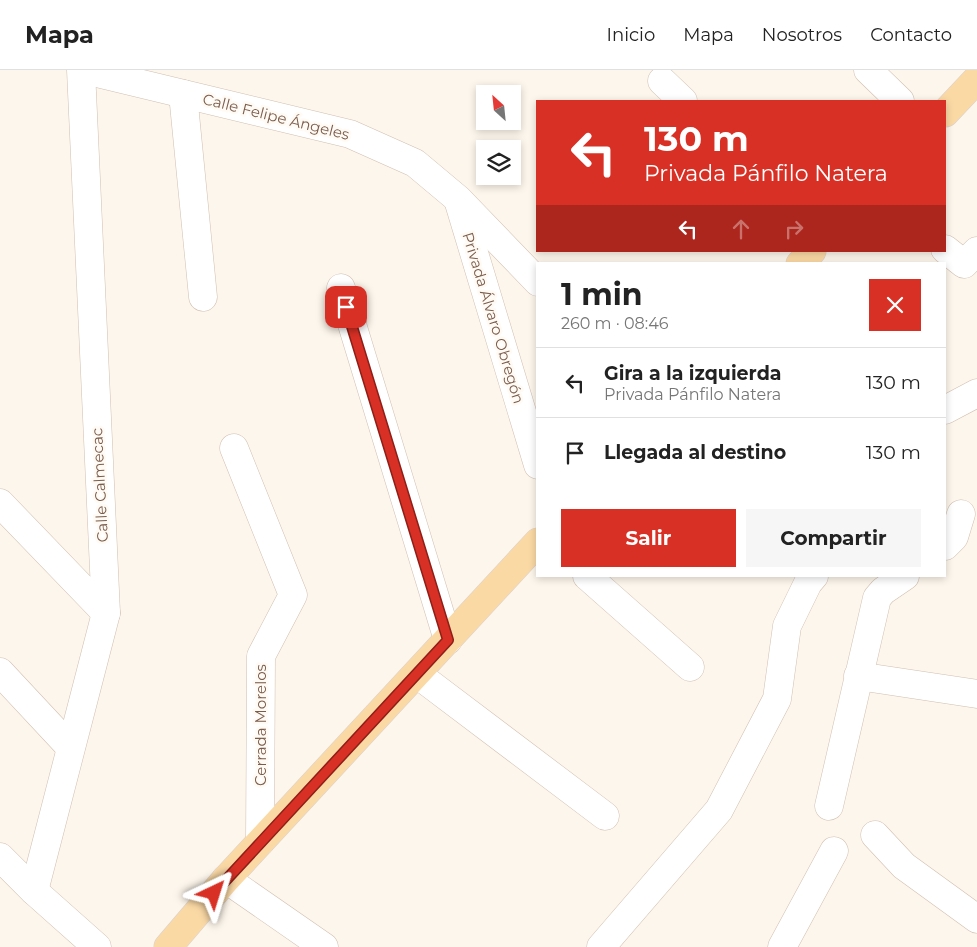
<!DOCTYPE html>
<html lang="es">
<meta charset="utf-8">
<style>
:root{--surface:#fff;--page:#f6f6f6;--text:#222;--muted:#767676;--line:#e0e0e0;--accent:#d93025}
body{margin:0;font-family:Montserrat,sans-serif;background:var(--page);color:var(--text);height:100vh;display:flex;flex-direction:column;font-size:19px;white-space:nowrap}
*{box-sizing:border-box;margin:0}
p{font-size:16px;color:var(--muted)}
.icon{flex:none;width:28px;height:28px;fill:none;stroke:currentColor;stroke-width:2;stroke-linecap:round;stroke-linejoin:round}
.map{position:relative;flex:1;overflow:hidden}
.details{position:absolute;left:536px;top:192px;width:410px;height:315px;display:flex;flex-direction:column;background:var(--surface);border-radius:0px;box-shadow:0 2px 8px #0003}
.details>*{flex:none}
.top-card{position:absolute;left:536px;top:30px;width:410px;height:152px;border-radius:0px;box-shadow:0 2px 8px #0003;background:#d93025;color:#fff;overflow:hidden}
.needle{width:32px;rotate:333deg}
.controls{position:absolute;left:476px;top:15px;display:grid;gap:10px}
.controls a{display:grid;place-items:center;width:45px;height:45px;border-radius:0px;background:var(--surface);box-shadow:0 2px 8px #0003;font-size:25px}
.pin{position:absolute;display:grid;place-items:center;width:42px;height:42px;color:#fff;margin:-21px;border-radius:10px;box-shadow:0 2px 8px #0006}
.me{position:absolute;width:55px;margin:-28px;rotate:41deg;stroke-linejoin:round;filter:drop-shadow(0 0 4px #0008)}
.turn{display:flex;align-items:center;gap:18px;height:105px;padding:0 25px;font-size:22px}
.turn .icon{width:65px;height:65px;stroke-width:2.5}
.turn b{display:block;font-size:35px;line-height:42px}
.lanes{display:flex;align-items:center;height:48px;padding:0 25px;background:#0003;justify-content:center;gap:25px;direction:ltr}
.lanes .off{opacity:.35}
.round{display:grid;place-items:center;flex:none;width:52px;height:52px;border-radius:0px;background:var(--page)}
.summary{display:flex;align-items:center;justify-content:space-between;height:85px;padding:0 25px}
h1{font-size:30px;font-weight:700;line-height:38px}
.cta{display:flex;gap:10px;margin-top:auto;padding:10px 25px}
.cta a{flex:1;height:58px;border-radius:0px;background:var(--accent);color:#fff;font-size:20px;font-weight:700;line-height:58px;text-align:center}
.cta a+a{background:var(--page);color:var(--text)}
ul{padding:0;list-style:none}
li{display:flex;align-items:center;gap:15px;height:70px;padding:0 25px;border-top:1px solid var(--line)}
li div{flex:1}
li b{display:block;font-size:19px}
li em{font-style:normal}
header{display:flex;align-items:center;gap:30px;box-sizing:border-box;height:70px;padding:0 25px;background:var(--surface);border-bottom:1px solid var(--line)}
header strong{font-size:24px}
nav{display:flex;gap:28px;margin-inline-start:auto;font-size:18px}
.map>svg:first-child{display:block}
</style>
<header>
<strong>Mapa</strong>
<nav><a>Inicio</a><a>Mapa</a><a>Nosotros</a><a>Contacto</a></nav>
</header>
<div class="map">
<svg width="977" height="877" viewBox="0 0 977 877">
<rect width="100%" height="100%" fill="#fdf6ec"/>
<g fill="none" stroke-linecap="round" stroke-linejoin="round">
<g stroke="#d1beb0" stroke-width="29">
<g id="minor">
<path d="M84,0L350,64L415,93L458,129L538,212"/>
<path d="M868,0L900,31"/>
<path d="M662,11L683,31"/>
<path d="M183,24L203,227"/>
<path d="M459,133L538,395"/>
<path d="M945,179L964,194L977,181"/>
<path d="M341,218L448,570"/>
<path d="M945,340L977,323"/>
<path d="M234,378L293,525L261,586L260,772"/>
<path d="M0,433L106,543"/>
<path d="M945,476L954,467L961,444"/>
<path d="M587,506L690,597"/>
<path d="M0,602L70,677"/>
<path d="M417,604L605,746"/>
<path d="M858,606L977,624"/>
<path d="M829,736L877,528L883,521L905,506"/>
<path d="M875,765L904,796L977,849"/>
<path d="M0,787L34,821L97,877"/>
<path d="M226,809L324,877"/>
<path d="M34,821L106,543L81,0"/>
<path d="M601,877L719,740L777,629L787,556L808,513L814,506"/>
<path d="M782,877L834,781"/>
</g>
</g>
<g stroke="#dad1cd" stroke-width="29">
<g id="major">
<path d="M945,43L977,9"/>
<path d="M800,194L812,181"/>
<path d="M168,877L226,809L538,472"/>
</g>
</g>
<use href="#minor" stroke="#fff" stroke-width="28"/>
<use href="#major" stroke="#fbd9a5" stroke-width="28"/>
</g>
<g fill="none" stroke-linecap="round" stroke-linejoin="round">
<g stroke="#8d1f18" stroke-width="12">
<path id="route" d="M214,823L448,570L346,237"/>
</g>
<use href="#route" stroke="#d93025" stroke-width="9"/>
</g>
<g text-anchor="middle" stroke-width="5" stroke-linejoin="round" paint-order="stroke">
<g font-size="15" fill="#7a5c4d" stroke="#fffaf3">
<text transform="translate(276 47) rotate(14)" y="5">Calle Felipe Ángeles</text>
<text transform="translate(493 248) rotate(73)" y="5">Privada Álvaro Obregón</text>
<text transform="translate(100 415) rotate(-93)" y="5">Calle Calmecac</text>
<text transform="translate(261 655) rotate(-90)" y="5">Cerrada Morelos</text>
</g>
</g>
</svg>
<div class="controls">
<a><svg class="needle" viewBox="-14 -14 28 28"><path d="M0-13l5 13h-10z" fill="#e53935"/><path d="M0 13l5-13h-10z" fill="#767676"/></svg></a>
<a><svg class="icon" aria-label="layers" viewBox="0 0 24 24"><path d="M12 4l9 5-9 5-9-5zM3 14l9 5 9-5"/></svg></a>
</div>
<div class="pin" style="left:346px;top:237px;background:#d93025"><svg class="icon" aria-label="arrive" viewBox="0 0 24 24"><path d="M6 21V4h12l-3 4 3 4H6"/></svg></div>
<svg class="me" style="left:214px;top:823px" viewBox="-20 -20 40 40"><path d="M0-17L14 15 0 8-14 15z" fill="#d93025" stroke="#fff" stroke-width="4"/></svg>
<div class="top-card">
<div class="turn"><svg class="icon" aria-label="left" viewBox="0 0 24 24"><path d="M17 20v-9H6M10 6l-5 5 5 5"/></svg><div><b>130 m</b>Privada Pánfilo Natera</div></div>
<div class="lanes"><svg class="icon" aria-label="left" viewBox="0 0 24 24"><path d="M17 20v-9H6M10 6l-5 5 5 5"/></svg><svg class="icon off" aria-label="ahead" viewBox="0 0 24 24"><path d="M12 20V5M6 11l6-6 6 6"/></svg><svg class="icon off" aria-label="right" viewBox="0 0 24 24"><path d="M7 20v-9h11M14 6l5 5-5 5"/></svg></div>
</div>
<section class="details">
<div class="summary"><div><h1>1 min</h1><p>260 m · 08:46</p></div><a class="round" style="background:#d93025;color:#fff"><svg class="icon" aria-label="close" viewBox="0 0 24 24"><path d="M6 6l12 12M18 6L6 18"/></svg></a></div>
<ul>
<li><svg class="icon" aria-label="left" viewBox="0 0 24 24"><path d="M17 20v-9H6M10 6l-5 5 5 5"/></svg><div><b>Gira a la izquierda</b><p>Privada Pánfilo Natera</p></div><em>130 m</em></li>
<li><svg class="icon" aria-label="arrive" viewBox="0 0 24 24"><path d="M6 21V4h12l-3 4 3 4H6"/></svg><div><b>Llegada al destino</b></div><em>130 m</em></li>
</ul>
<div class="cta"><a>Salir</a><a>Compartir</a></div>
</section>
</div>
